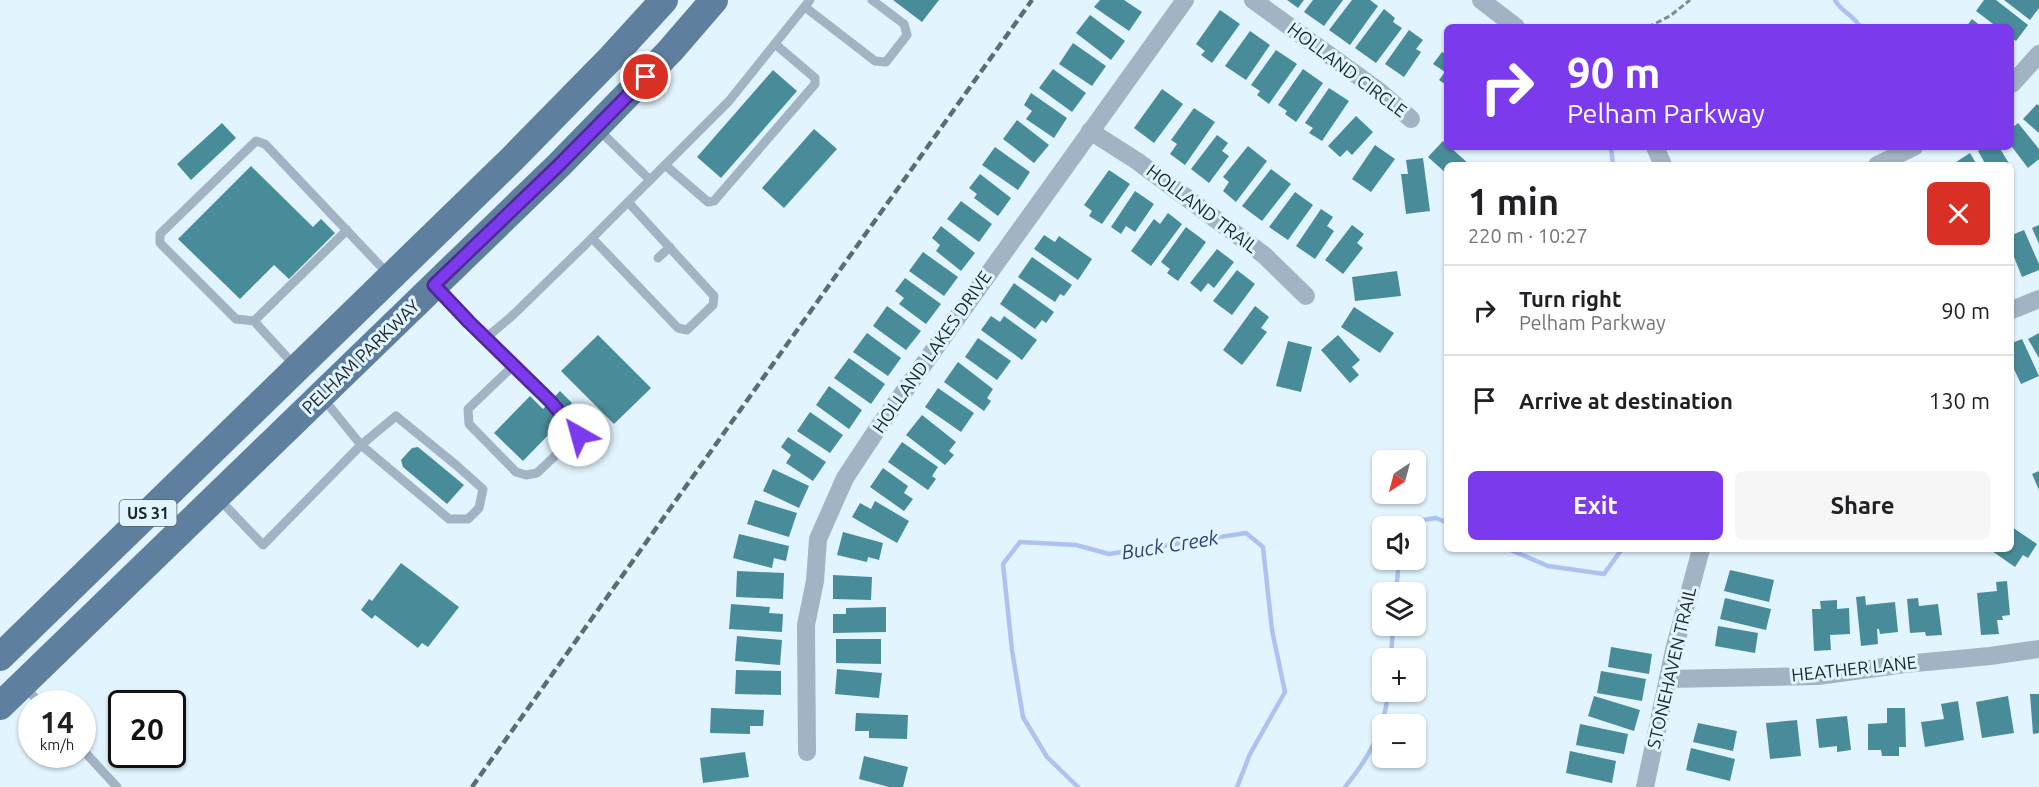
<!DOCTYPE html>
<meta charset="utf-8">
<style>
:root{--surface:#fff;--page:#f6f6f6;--text:#202124;--muted:#757577;--line:#e0e0e0;--accent:#7c3aed}
body{margin:0;font-family:Ubuntu,sans-serif;background:var(--page);color:var(--text);height:100vh;display:flex;flex-direction:column;font-size:22px;white-space:nowrap}
*{box-sizing:border-box;margin:0}
p{font-size:20px;color:var(--muted)}
.icon{flex:none;width:33px;height:33px;fill:none;stroke:currentColor;stroke-width:2;stroke-linecap:round;stroke-linejoin:round}
.map{position:relative;flex:1;overflow:hidden}
.sheet{position:absolute;left:1444px;top:162px;width:570px;height:390px;display:flex;flex-direction:column;background:var(--surface);border-radius:9px;box-shadow:0 2px 4px #0004}
.sheet>*{flex:none}
.guide{position:absolute;left:1444px;top:24px;width:570px;height:126px;border-radius:9px;box-shadow:0 2px 4px #0004;background:#7c3aed;color:#fff;overflow:hidden}
.needle{width:39px;rotate:216deg}
.buttons{position:absolute;left:1372px;top:450px;display:grid;gap:12px}
.buttons a{display:grid;place-items:center;width:54px;height:54px;border-radius:9px;background:var(--surface);box-shadow:0 2px 4px #0004;font-size:30px}
.speed{position:absolute;left:18px;top:690px;display:flex;gap:12px;font-size:30px;font-weight:700;text-align:center}
.speed>*{display:grid;place-content:center;width:78px;height:78px;border-radius:50%;background:var(--surface);box-shadow:0 2px 4px #0004;line-height:1}
.speed small{font-size:15px;font-weight:400}
.speed .limit{border:3px solid #111;border-radius:9px;background:#fff;color:#111}
.pin{position:absolute;display:grid;place-items:center;width:51px;height:51px;color:#fff;margin:-26px;border:3px solid #fff;border-radius:50%;box-shadow:0 2px 6px #0007}
.me{position:absolute;width:66px;margin:-33px;rotate:322deg;stroke-linejoin:round;filter:drop-shadow(0 0 4px #0008)}
.turn{display:flex;align-items:center;gap:21px;height:126px;padding:0 24px;font-size:27px}
.turn .icon{width:78px;height:78px;stroke-width:2.5}
.turn b{display:block;font-size:42px;line-height:51px}
.round{display:grid;place-items:center;flex:none;width:63px;height:63px;border-radius:9px;background:var(--page)}
.overview{display:flex;align-items:center;justify-content:space-between;height:102px;padding:0 24px}
h1{font-size:36px;font-weight:700;line-height:45px}
.primary-button{display:flex;gap:12px;margin-top:auto;padding:12px 24px}
.primary-button a{flex:1;height:69px;border-radius:9px;background:var(--accent);color:#fff;font-size:24px;font-weight:700;line-height:69px;text-align:center}
.primary-button a+a{background:var(--page);color:var(--text)}
ul{padding:0;list-style:none}
li{display:flex;align-items:center;gap:18px;height:90px;padding:0 24px;border-top:2px solid var(--line)}
li div{flex:1}
li b{display:block;font-size:22px}
li em{font-style:normal}
.map>svg:first-child{display:block}
</style>
<div class="map">
<svg width="2039" height="787" viewBox="0 0 2039 787">
<rect width="100%" height="100%" fill="#e2f4fd"/>
<g fill="none" stroke-linecap="round" stroke-linejoin="round">
<g stroke="#aec2f1" stroke-width="4.5">
<path d="M1835,0C1841,12 1854,15 1860,27"/>
<path d="M1611,147L1613,165"/>
<path d="M1403,526V523L1436,518L1448,523"/>
<path d="M1508,549L1548,566L1604,574L1622,549"/>
<path d="M1396,592L1399,560"/>
<path d="M1391,658L1393,626"/>
<path d="M1078,787L1047,757L1023,717L1012,650L1003,564L1020,542L1076,545L1109,554L1246,533L1263,547L1272,630L1285,692L1250,754L1237,787"/>
<path d="M1345,787C1369,758 1385,729 1388,692"/>
</g>
</g>
<g fill="#498c99">
<path d="M893,0H939L922,22Z"/>
<path d="M1100,0H1124L1142,12L1129,31L1094,7Z"/>
<path d="M1287,0H1304L1298,8Z"/>
<path d="M1313,0H1343L1324,26L1304,12Z"/>
<path d="M1352,0H1370L1378,6L1350,45L1329,30Z"/>
<path d="M1984,0H1996L2028,25L2016,41L2012,38V27H1997L1976,11Z"/>
<path d="M2004,0H2039V8L2030,20Z"/>
<path d="M1384,9L1395,18L1393,22L1402,28L1376,63L1355,48Z"/>
<path d="M1220,10L1240,24L1212,63L1201,55L1205,51L1196,44Z"/>
<path d="M1090,15L1125,41L1111,60L1076,33Z"/>
<path d="M1972,19L1982,27H1966Z"/>
<path d="M1409,30L1423,40L1416,49L1421,52L1404,77L1385,64Z"/>
<path d="M1250,31L1270,45L1246,80L1225,66Z"/>
<path d="M1073,43L1106,66L1092,86L1059,64Z"/>
<path d="M1276,50L1297,64L1269,104L1257,95L1260,91L1251,85Z"/>
<path d="M1442,52L1448,55V86L1439,80L1445,72L1433,64Z"/>
<path d="M1053,69L1086,93L1072,112L1039,88Z"/>
<path d="M1303,69L1323,83L1296,122L1285,114L1287,111L1278,105Z"/>
<path d="M773,70L797,91L721,178L697,157Z"/>
<path d="M1329,88L1349,101L1322,141L1309,133L1313,128L1305,123Z"/>
<path d="M1162,89L1183,104L1154,143L1134,128Z"/>
<path d="M1031,93L1067,118L1054,138L1026,119L1032,111L1024,105Z"/>
<path d="M2037,104L2039,106V133L2023,119Z"/>
<path d="M1194,108L1215,122L1185,165L1170,154L1177,144L1171,140Z"/>
<path d="M1356,116L1373,132L1352,155L1347,150L1340,157L1328,146Z"/>
<path d="M1017,120L1049,145L1034,163L1003,139Z"/>
<path d="M222,123L236,138L191,180L177,164Z"/>
<path d="M2018,123L2039,149V159L2028,168L2012,147V128Z"/>
<path d="M814,129L837,149L784,208L762,188Z"/>
<path d="M1217,135L1228,143L1222,151L1229,156L1209,183L1191,169Z"/>
<path d="M1443,141L1448,147H1450L1470,165H1448V175L1428,157Z"/>
<path d="M1375,145L1395,159L1371,192L1352,179Z"/>
<path d="M1248,146L1267,161L1236,202L1223,191L1229,182L1223,177Z"/>
<path d="M995,147L1030,172L1018,190L982,165Z"/>
<path d="M1984,147H1999L2010,165H1986L1978,151Z"/>
<path d="M1970,153L1977,165H1953V164Z"/>
<path d="M1423,158L1430,211L1406,214L1401,174H1408L1406,160Z"/>
<path d="M251,166L313,227L321,219L335,233L289,279L274,265L240,299L178,239Z"/>
<path d="M1271,169L1291,184L1262,221L1242,206Z"/>
<path d="M1109,170L1130,184L1102,224L1089,216L1092,211L1084,205Z"/>
<path d="M980,174L1011,198L998,216L974,198L977,194L969,188Z"/>
<path d="M1135,191L1154,204L1135,232L1126,226L1121,234L1111,227Z"/>
<path d="M1295,192L1313,205L1288,240L1269,227Z"/>
<path d="M961,201L992,224L979,242L947,219Z"/>
<path d="M1321,209L1333,217L1327,226L1334,231L1315,259L1296,246Z"/>
<path d="M1168,213L1182,224L1151,266L1131,251L1154,219L1160,224Z"/>
<path d="M1352,225L1364,234L1357,243L1363,248L1343,274L1325,260Z"/>
<path d="M2039,225V244L2032,228Z"/>
<path d="M941,226L975,253L961,271L936,251L940,245L932,238Z"/>
<path d="M1186,227L1206,242L1178,281L1167,273L1170,269L1161,262Z"/>
<path d="M2024,230L2039,264V270L2022,277L2012,252V235Z"/>
<path d="M1044,235L1055,242L1059,236L1092,259L1078,280L1034,249Z"/>
<path d="M1217,249L1234,262L1214,288L1208,283L1201,292L1190,283Z"/>
<path d="M923,252L958,277L944,296L909,271Z"/>
<path d="M1032,257L1072,285L1064,296L1060,294L1055,302L1018,277Z"/>
<path d="M1237,270L1255,284L1232,315L1213,301Z"/>
<path d="M1397,271L1401,296L1355,301L1352,277Z"/>
<path d="M905,278L941,304L926,324L899,304L904,298L895,291Z"/>
<path d="M1014,283L1054,312L1046,323L1042,320L1035,329L1000,304Z"/>
<path d="M887,306L921,331L906,350L873,326Z"/>
<path d="M1255,306L1269,317L1261,328L1267,332L1242,365L1223,350Z"/>
<path d="M1354,307L1394,333L1380,353L1341,327Z"/>
<path d="M991,316L1000,322L1004,316L1037,340L1022,360L981,330Z"/>
<path d="M867,333L901,358L888,376L853,352Z"/>
<path d="M2039,333V358L2028,339Z"/>
<path d="M598,335L651,388L614,424L561,371Z"/>
<path d="M1338,335L1360,360L1352,367L1359,375L1350,383L1321,350Z"/>
<path d="M978,338L1011,361L997,380L965,357Z"/>
<path d="M2022,339L2039,376L2021,384L2012,365V343Z"/>
<path d="M1288,341L1312,347L1301,392L1276,386Z"/>
<path d="M849,358L885,384L871,404L834,378Z"/>
<path d="M958,362L993,389L987,398L991,401L984,411L944,382Z"/>
<path d="M829,386L862,410L849,429L816,405Z"/>
<path d="M938,388L974,413L961,432L925,407Z"/>
<path d="M560,391L572,403L554,421L558,425L523,461L494,433L530,396L543,409Z"/>
<path d="M810,412L843,435L830,453L797,431Z"/>
<path d="M922,415L956,442L949,451L954,455L945,465L906,435Z"/>
<path d="M788,437L826,462L813,481L786,463L791,455L781,447Z"/>
<path d="M902,442L938,467L932,476L936,479L928,490L888,462Z"/>
<path d="M418,447L464,485L447,504L403,467L401,460L412,448Z"/>
<path d="M883,468L908,486L904,493L913,499L904,511L870,487Z"/>
<path d="M773,469L809,486L799,508L763,491Z"/>
<path d="M2039,471V490L2032,474Z"/>
<path d="M755,500L797,513L789,537L747,524Z"/>
<path d="M875,501L909,521L897,543L852,517L860,503L871,509Z"/>
<path d="M2012,527L2037,544L2028,558L2023,555L2015,567L1989,549H2012Z"/>
<path d="M843,532L883,543L879,560L868,557L867,562L837,555Z"/>
<path d="M739,534L789,546L786,561L774,558L772,568L733,558Z"/>
<path d="M401,563L459,607L428,647L422,643L418,648L375,615L372,619L361,610L369,599L372,601Z"/>
<path d="M1730,570L1774,580L1769,602L1724,591Z"/>
<path d="M737,571L784,573L783,599L736,597Z"/>
<path d="M833,575L872,577L871,600L833,599Z"/>
<path d="M2007,581L2010,615L2002,616L2003,620H1997L1999,634L1981,635L1977,593L1997,591L1996,582Z"/>
<path d="M1865,596L1866,605L1895,602L1898,632L1880,634L1879,629H1877L1878,644L1861,646L1856,597Z"/>
<path d="M1725,598L1771,609L1766,630L1720,619Z"/>
<path d="M1918,598L1919,606L1938,604L1942,635L1926,636L1925,632L1910,633L1907,599Z"/>
<path d="M1837,600V609L1849,608L1850,634L1830,635L1831,650L1814,651L1812,609H1821L1820,601Z"/>
<path d="M731,604L770,607L769,613L783,614L782,632L729,629Z"/>
<path d="M886,607V632L833,633V614H846V608Z"/>
<path d="M1718,626L1758,633L1755,653L1715,646Z"/>
<path d="M737,636L782,640L780,665L735,661Z"/>
<path d="M836,639H881V664L836,663Z"/>
<path d="M1611,647L1652,654L1649,674L1608,667Z"/>
<path d="M837,669L882,673L879,698L835,694Z"/>
<path d="M736,670L781,671V695L735,694Z"/>
<path d="M1601,671L1646,679L1642,701L1597,693Z"/>
<path d="M2030,694H2039V733L2033,734Z"/>
<path d="M1594,696L1640,710L1634,731L1588,716Z"/>
<path d="M2008,696L2014,733L1982,738L1976,702Z"/>
<path d="M1958,701L1964,740L1925,747L1921,722L1944,719L1941,704Z"/>
<path d="M711,708L764,710L763,726H750V734L710,733Z"/>
<path d="M1887,708H1905L1906,747H1899V756H1882L1881,750H1868V724L1887,723Z"/>
<path d="M856,713L908,715L907,739L869,738V731H855Z"/>
<path d="M1847,716L1851,750L1837,752V746L1819,748L1816,719Z"/>
<path d="M1797,720L1801,756L1770,759L1766,723Z"/>
<path d="M1698,723L1737,731L1733,751L1693,742Z"/>
<path d="M1580,724L1628,734L1624,754L1576,745Z"/>
<path d="M1691,748L1735,759L1730,781L1686,770Z"/>
<path d="M1570,751L1616,761L1612,783L1566,773Z"/>
<path d="M745,752L749,777L703,783L700,758Z"/>
<path d="M864,756L908,767L903,787H889L859,779Z"/>
</g>
<g fill="none" stroke-linecap="round" stroke-linejoin="round">
<path stroke="#7d8c93" stroke-width="3" stroke-dasharray="6 3" stroke-linecap="butt" d="M1648,27L1670,16L1690,0"/>
<g stroke="#a2b3c4" stroke-width="9">
<path d="M805,7L875,61L886,62L907,35L904,24L872,0"/>
<path d="M598,129L650,180"/>
<path d="M665,165L708,202L714,201L815,84V78L775,44"/>
<path d="M592,238L678,328L687,330L713,305L714,296L628,202"/>
<path d="M658,258L670,247"/>
<path d="M436,287L486,338L513,315L583,247L729,101L810,0"/>
<path d="M254,321L347,230"/>
<path d="M486,338L513,366L468,409L469,424L516,472L526,475L537,473L579,433L550,401L513,366"/>
<path d="M295,366L254,321L236,319L160,243V234L256,141L265,144L388,274"/>
<path d="M396,416L456,465L483,489L479,508L468,519H449L361,445Z"/>
<path d="M219,499L263,545L361,445L322,397"/>
<path d="M24,686L41,704"/>
<path d="M82,749L117,787"/>
</g>
<g stroke="#a2b3c4" stroke-width="18">
<path d="M1253,0L1379,91L1411,119"/>
<path d="M1481,0L1516,27"/>
<path d="M2012,84L2039,54"/>
<path d="M1090,131L1137,161L1264,255L1306,296"/>
<path d="M1655,147L1663,165"/>
<path d="M1877,165L1914,147"/>
<path d="M2012,310L2039,299"/>
<path d="M1668,679L1818,676L1905,664L1990,656L2039,649"/>
<path d="M807,752L806,625L815,581L818,539L845,478L880,425L1185,0"/>
<path d="M1645,787L1674,650L1701,549"/>
</g>
<g stroke="#5f7f9e" stroke-width="28">
<path d="M0,657L513,158L611,58L664,0"/>
<path d="M0,706L559,165L670,51L714,0"/>
</g>
<path stroke="#5e6b72" stroke-width="4.5" stroke-dasharray="9 4.5" stroke-linecap="butt" d="M472,787L1032,0"/>
</g>
<g fill="none" stroke-linecap="round" stroke-linejoin="round">
<g stroke="#51269a" stroke-width="15">
<path id="route" d="M579,435L550,401L469,322L434,285L559,165L646,77"/>
</g>
<use href="#route" stroke="#7c3aed" stroke-width="10"/>
</g>
<g text-anchor="middle" stroke-width="6" stroke-linejoin="round" paint-order="stroke">
<rect fill="#e2f4fd" stroke="#57646b" stroke-width="1.5" x="119.5" y="500" width="57" height="26" rx="4.5"/>
<g font-size="16" font-weight="bold" fill="#1b262c">
<text x="148" y="519">US 31</text>
</g>
<g font-size="18" fill="#1b262c" stroke="#e2f4fd">
<text transform="translate(1347 70) rotate(37)" y="6">HOLLAND CIRCLE</text>
<text transform="translate(1202 209) rotate(37)" y="6">HOLLAND TRAIL</text>
<text transform="translate(932 352) rotate(-55)" y="6">HOLLAND LAKES DRIVE</text>
<text transform="translate(361 357) rotate(-44)" y="6">PELHAM PARKWAY</text>
<text transform="translate(1672 668) rotate(-77)" y="6">STONEHAVEN TRAIL</text>
<text transform="translate(1854 669) rotate(-6)" y="6">HEATHER LANE</text>
</g>
<g font-size="20" font-style="italic" fill="#2c407a" stroke="#e2f4fd">
<text transform="translate(1170 545) rotate(-9)" y="7">Buck Creek</text>
</g>
</g>
</svg>
<div class="buttons">
<a><svg class="needle" viewBox="-14 -14 28 28"><path d="M0-13l5 13h-10z" fill="#e53935"/><path d="M0 13l5-13h-10z" fill="#757577"/></svg></a>
<a><svg class="icon" aria-label="sound" viewBox="0 0 24 24"><path d="M4 9h4l5-4v14l-5-4H4zM17 9q2 3 0 6"/></svg></a>
<a><svg class="icon" aria-label="layers" viewBox="0 0 24 24"><path d="M12 4l9 5-9 5-9-5zM3 14l9 5 9-5"/></svg></a>
<a>+</a>
<a>−</a>
</div>
<div class="speed"><div>14<small>km/h</small></div><div class="limit">20</div></div>
<div class="pin" style="left:646px;top:77px;background:#d93025"><svg class="icon" aria-label="arrive" viewBox="0 0 24 24"><path d="M6 21V4h12l-3 4 3 4H6"/></svg></div>
<svg class="me" style="left:579px;top:435px" viewBox="-20 -20 40 40"><circle r="19" fill="#fff"/><path d="M0-13L10 11 0 6-10 11z" fill="#7c3aed"/></svg>
<div class="guide">
<div class="turn"><svg class="icon" aria-label="right" viewBox="0 0 24 24"><path d="M7 20v-9h11M14 6l5 5-5 5"/></svg><div><b>90 m</b>Pelham Parkway</div></div>
</div>
<section class="sheet">
<div class="overview"><div><h1>1 min</h1><p>220 m · 10:27</p></div><a class="round" style="background:#d93025;color:#fff"><svg class="icon" aria-label="close" viewBox="0 0 24 24"><path d="M6 6l12 12M18 6L6 18"/></svg></a></div>
<ul>
<li><svg class="icon" aria-label="right" viewBox="0 0 24 24"><path d="M7 20v-9h11M14 6l5 5-5 5"/></svg><div><b>Turn right</b><p>Pelham Parkway</p></div><em>90 m</em></li>
<li><svg class="icon" aria-label="arrive" viewBox="0 0 24 24"><path d="M6 21V4h12l-3 4 3 4H6"/></svg><div><b>Arrive at destination</b></div><em>130 m</em></li>
</ul>
<div class="primary-button"><a>Exit</a><a>Share</a></div>
</section>
</div>
